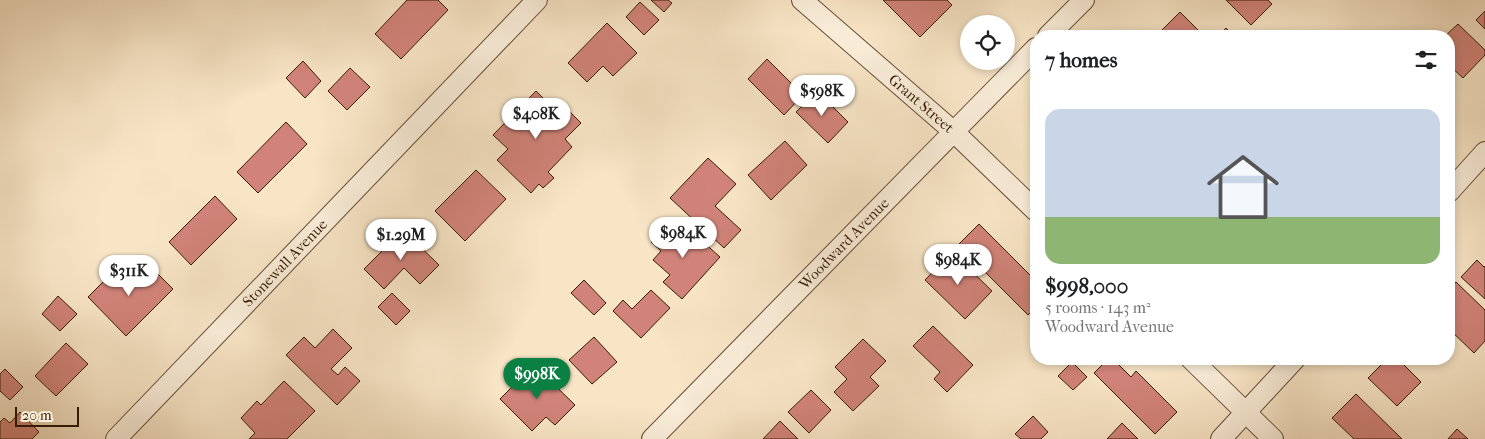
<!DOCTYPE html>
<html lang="en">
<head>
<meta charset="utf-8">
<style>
	:root { --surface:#fff; --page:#f6f6f6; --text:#202124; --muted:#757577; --accent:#0b8043 }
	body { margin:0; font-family:"IM FELL French Canon",serif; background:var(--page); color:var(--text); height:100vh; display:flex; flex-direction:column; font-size:19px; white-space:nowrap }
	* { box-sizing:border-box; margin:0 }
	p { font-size:16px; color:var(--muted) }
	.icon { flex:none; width:28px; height:28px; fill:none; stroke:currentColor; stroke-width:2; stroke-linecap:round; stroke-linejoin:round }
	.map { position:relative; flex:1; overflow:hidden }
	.panel { position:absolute; left:1030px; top:30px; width:425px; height:335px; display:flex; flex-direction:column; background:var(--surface); border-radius:20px; box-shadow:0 2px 8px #0003 }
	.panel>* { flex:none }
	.buttons { position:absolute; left:960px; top:15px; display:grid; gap:10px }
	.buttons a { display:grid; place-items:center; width:55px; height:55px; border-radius:50%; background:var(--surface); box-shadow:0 2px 8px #0003; font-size:25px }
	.scale { position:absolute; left:15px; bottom:12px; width:64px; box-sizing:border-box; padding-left:5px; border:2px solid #371d06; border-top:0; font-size:14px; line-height:18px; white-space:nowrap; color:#371d06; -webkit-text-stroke:4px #faeeda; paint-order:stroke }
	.price { position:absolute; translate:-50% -42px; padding:0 11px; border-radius:18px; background:#fff; color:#222; font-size:16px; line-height:32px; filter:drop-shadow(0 1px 2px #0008) }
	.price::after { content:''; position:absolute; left:50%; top:30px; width:15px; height:11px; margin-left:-8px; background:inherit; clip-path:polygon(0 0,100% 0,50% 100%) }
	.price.selected { background:var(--accent); color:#fff }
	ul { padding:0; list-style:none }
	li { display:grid; align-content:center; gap:10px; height:265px; padding:0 15px }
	li span { display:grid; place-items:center; height:155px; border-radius:15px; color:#555 }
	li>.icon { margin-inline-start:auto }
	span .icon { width:90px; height:90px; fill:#fffc; stroke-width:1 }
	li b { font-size:21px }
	h2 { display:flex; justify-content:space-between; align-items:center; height:60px; padding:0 15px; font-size:21px }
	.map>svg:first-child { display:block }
</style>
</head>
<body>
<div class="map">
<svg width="1485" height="439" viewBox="0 0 1485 439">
	<rect width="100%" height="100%" fill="#f8e5c6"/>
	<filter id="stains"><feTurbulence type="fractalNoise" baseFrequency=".004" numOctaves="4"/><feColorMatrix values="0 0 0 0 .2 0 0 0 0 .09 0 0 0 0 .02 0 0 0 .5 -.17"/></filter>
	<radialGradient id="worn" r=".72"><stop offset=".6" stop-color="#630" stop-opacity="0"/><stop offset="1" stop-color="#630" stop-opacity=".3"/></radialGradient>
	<!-- building -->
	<path fill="#d18379" stroke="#371d06" d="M407,0H438L448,10L401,59L375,34Z
		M651,0H668L672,3L664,12Z
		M883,0H947L952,5L920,37Z
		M1226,0H1268L1272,4L1251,25Z
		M640,2L659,20L644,35L626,17Z
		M1485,11V29L1476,20Z
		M1180,12L1200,32L1196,36H1159L1157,35Z
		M607,23L637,53L613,76L603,66L587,82L568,63Z
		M1458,24L1485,50V55L1463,78L1449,65V36H1445Z
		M1226,28L1234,36H1219Z
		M767,59L803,95L784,115L748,79Z
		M303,61L321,81L305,98L286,78Z
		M350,68L370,87L347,110L328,91Z
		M536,91L551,106L558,100L581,123L565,139L572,147L548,172L554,178L543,188L539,184L531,193L497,160L508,149L493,135Z
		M817,91L848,122L828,143L796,112Z
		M286,122L307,144L258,193L237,172Z
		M785,141L807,165L771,200L748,175Z
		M708,158L736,184L715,206L741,230L724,248L670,198Z
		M476,170L506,199L465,241L435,211Z
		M215,196L237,219L191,265L169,242Z
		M683,224L720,257L682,299L663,282L670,275L653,260L661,251L651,242L662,230L671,238Z
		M979,224L1036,281V307L1028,315L958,245Z
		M403,230L439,265L420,284L404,268L384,289L364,269Z
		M952,252L992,291L965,319L925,280Z
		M1477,260L1484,267L1485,266V299L1461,277Z
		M121,264L135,277L142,270L149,277L155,271L173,289L126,336L88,297Z
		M584,280L606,303L594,315L571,293Z
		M1456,282L1485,310V341L1474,353L1449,329V290Z
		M651,290L670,308L641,338L613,311L623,300L632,309Z
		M392,293L410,311L396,325L378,307Z
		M58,296L77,314L60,331L42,314Z
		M933,326L973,365L947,392L934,379L940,372L913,346Z
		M333,329L352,348L331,369L338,375L345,367L360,381L337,405L286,355L304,337L315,348Z
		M594,337L617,362L592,384L569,360Z
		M863,339L886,361L870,377L879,386L853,411L834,392L847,379L835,367Z
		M66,343L88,364L56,396L35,376Z
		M1108,359H1113L1131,377L1136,371L1177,412L1155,434L1094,373Z
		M1387,359H1398L1421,382L1397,406L1368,378Z
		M1072,362L1087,377L1073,390L1058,376Z
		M534,365L575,405L555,425L546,417L532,431L500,399Z
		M5,369L23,387L10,400L0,391V374Z
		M284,381L315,411L287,439H249L255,433L241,418L257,401L261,405Z
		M811,390L831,410L809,433L788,412Z
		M1356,394L1402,439H1354L1332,418Z
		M20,412L39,432L32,439H0V422L4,418L10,423Z
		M1033,416L1048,432L1041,439H1021L1015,434Z
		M780,421L798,439H763Z
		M1122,423L1138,439H1107Z
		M1457,429L1468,439H1448Z"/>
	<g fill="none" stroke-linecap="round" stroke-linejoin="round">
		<defs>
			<g id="street">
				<path id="s1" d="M802,0L954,132L1036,211"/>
				<path d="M1048,36L1084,0"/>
				<path d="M1449,192L1485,152"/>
				<path d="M1191,359L1273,439"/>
				<path id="s2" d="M116,439L537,0"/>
				<path id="s3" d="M652,439L1036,48"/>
				<path d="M1221,439L1295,359"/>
			</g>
		</defs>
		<!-- street casing -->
		<use href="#street" stroke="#674f36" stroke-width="22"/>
		<!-- street -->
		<use href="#street" stroke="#faeeda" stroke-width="20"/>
	</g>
	<g text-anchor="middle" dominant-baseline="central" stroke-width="4.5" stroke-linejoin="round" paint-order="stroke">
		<!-- street labels -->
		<g font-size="15" fill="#371d06" stroke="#faeeda">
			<text stroke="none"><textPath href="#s1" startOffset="158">Grant Street</textPath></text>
			<text stroke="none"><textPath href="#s3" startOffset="274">Woodward Avenue</textPath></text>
			<text stroke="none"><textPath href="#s2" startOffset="244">Stonewall Avenue</textPath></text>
		</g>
	</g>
	<rect width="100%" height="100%" filter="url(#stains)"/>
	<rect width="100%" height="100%" fill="url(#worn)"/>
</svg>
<div class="buttons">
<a><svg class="icon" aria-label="locate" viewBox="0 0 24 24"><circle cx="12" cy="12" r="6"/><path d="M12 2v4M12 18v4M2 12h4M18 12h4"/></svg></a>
</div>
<div class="scale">20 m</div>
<b class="price" style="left:822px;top:117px">$598K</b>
<b class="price" style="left:536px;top:140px">$408K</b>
<b class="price" style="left:683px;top:259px">$984K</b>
<b class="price" style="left:401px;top:261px">$1.29M</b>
<b class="price" style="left:958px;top:286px">$984K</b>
<b class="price" style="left:129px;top:297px">$311K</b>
<b class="price selected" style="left:537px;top:400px">$998K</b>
<section class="panel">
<h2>7 homes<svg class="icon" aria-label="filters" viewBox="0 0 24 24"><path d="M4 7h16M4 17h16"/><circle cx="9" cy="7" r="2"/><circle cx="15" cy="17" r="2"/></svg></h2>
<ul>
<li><span style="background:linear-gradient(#c9d6e8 70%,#8fb573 0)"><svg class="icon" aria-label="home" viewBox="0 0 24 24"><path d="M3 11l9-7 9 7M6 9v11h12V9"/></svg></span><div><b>$998,000</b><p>5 rooms · 143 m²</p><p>Woodward Avenue</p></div></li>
</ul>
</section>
</div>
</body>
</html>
